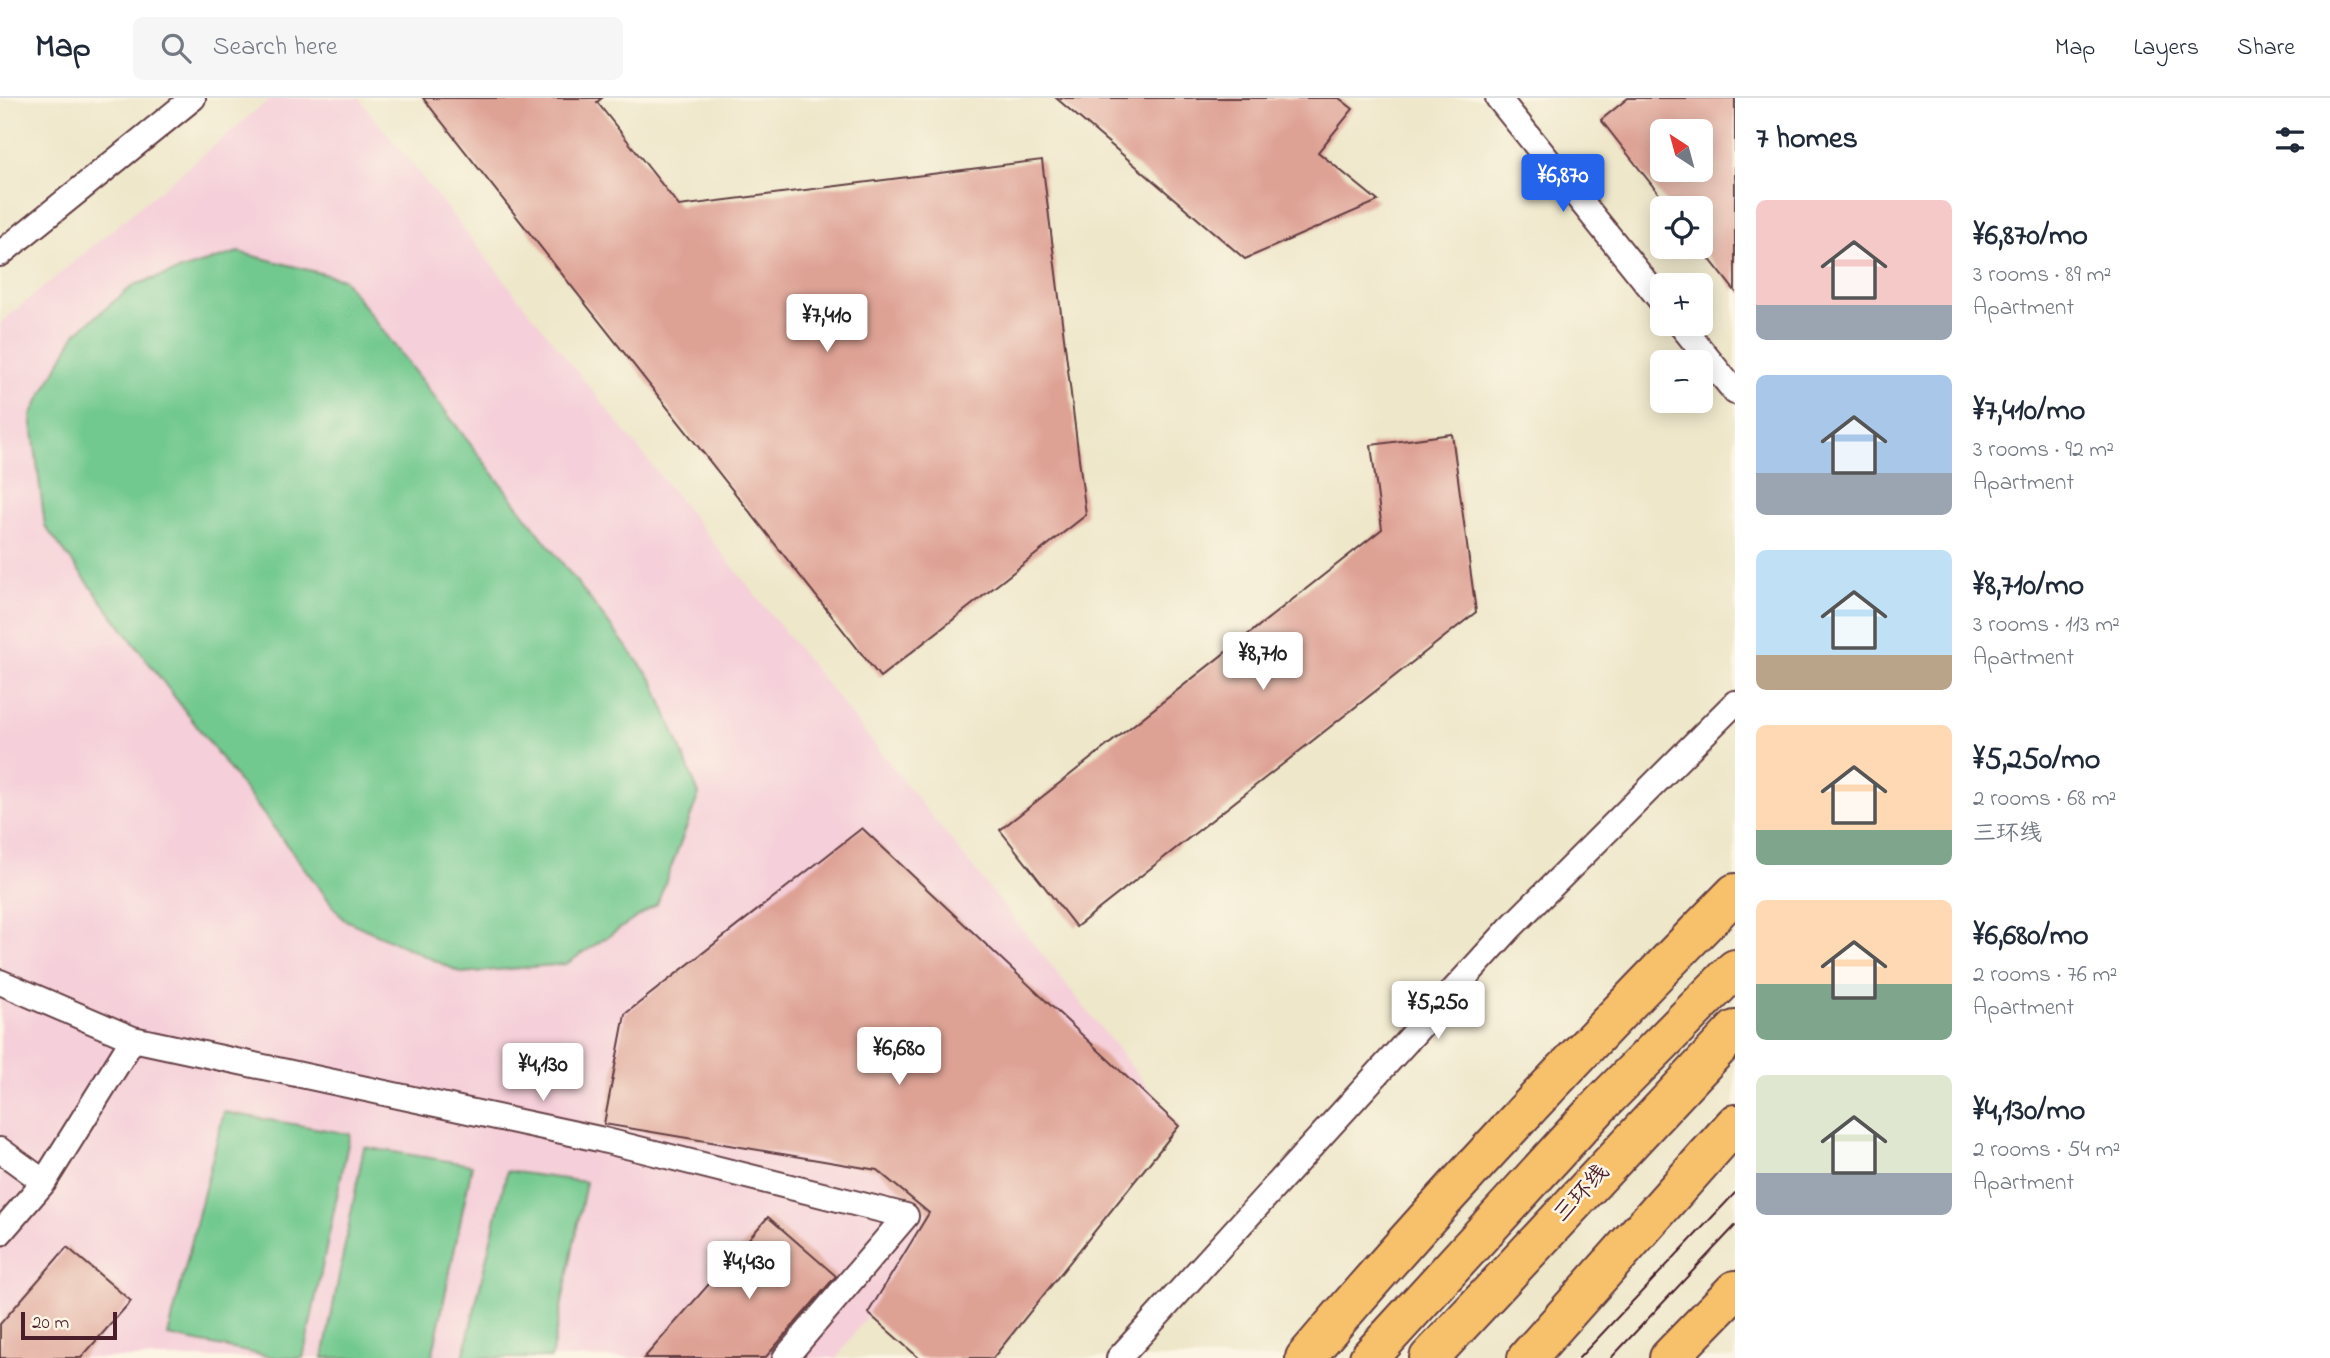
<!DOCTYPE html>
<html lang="en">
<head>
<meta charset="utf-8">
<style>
	:root { --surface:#fff; --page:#f6f6f7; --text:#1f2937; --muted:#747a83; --line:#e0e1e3; --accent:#2563eb }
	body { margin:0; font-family:"Indie Flower","LXGW WenKai TC",sans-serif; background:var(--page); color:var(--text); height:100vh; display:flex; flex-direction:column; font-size:26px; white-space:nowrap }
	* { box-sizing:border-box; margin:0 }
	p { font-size:23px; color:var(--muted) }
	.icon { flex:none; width:38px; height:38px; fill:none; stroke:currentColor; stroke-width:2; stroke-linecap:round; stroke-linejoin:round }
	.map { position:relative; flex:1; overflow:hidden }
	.sheet { display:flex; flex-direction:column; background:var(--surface); width:595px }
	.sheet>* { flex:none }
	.needle { width:46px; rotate:324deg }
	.tools { position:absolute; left:1650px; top:21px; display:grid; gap:14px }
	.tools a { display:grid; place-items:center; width:63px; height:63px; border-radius:10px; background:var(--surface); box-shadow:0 4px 18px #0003; font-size:35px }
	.scale { position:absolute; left:21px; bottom:18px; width:96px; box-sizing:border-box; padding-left:7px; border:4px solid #4a1f2b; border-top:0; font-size:19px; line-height:24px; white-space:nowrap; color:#4a1f2b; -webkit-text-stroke:5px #fcf5e5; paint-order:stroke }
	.price { position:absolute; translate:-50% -60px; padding:0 16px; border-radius:7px; background:#fff; color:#222; font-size:23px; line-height:46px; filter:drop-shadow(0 2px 4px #0008) }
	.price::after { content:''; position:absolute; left:50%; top:42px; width:21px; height:16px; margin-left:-10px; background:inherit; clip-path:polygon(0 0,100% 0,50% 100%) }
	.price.current { background:var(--accent); color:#fff }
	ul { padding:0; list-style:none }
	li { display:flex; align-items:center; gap:21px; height:175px; padding:0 21px }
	li span { display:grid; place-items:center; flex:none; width:196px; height:140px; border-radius:10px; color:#555 }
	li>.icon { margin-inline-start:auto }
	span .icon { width:84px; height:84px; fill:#fffc; stroke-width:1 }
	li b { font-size:30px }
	h2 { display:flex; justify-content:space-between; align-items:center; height:84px; padding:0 21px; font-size:30px }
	header { display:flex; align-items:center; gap:42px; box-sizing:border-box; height:98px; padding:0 35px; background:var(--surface); border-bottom:2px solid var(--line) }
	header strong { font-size:33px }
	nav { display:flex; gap:38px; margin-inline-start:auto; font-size:24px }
	.search { width:490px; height:63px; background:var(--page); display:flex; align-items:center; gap:18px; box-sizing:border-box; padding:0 24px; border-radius:10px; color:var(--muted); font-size:26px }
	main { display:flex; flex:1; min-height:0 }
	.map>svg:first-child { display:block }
</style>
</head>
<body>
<header>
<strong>Map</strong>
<div class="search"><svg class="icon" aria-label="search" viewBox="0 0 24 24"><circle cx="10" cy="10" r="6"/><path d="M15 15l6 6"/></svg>Search here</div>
<nav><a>Map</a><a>Layers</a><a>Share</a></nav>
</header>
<main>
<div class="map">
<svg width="1735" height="1260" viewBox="0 0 1735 1260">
	<rect width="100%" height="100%" fill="#fcf5e5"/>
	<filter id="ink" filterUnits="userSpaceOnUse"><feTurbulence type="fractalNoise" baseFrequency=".0143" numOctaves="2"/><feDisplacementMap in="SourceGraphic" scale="14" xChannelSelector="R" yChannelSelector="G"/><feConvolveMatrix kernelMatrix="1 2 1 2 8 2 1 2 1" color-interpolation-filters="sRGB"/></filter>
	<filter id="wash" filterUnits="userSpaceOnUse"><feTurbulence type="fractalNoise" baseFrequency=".00686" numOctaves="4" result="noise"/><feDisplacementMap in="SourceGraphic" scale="28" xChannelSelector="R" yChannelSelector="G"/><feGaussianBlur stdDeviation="1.57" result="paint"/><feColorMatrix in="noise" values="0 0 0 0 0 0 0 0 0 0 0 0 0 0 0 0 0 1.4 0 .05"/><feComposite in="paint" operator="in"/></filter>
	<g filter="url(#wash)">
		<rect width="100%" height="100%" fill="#eee7ca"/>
		<!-- built -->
		<path fill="#f5cfd9" d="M271,0H359L1179,1028L993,1260H919L868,1216L837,1260H0V225Z"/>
		<!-- green -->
		<path fill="#72c98f" stroke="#5e745d" stroke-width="2" d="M238,154L343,181L653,583L699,696L657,806L566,866L462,875L343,821L45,428L31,317L76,235L134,187Z
			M224,1014L350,1036L303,1260H277L168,1238Z
			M364,1049L472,1067L432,1260H323Z
			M507,1073L586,1084L551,1260H463Z"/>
		<g id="blocks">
			<!-- building -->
			<path fill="#dea295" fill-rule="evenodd" d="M423,0H602L597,4L679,108L1042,62L1086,417L880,579Z
				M1056,0H1339L1353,11L1318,54L1378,103L1245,161Z
				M1628,0H1735V193L1701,150V110H1670L1601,22ZM1662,33H1701V72H1662Z
				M1452,336L1476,514L1076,829L1000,732L1382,431L1371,347Z
				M862,730L1179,1028L993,1260H919L868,1215L929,1115L877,1072L604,1026L625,916Z
				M768,1119L836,1178L765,1260H644Z
				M67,1149L131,1203L81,1260H0V1226Z"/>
		</g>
	</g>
	<g filter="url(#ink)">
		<use href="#blocks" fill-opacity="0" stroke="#633d43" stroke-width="2"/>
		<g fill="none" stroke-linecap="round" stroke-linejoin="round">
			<defs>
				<path id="street" d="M1498,0L1662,204
					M0,156L193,0
					M1680,226L1735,294
					M0,884L133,941
					M0,1052L44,1084
					M0,1135L44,1084L133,941L599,1041L906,1118L785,1260
					M1119,1260L1510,830L1735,605"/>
				<path id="highway" d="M1305,1260C1442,1098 1587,946 1735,795
					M1369,1260L1600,1007L1735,871
					M1429,1260L1735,932
					M1527,1260L1735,1026
					M1669,1260L1735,1192"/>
			</defs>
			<!-- street casing -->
			<use href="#street" stroke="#633d43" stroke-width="28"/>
			<!-- highway casing -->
			<use href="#highway" stroke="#633d43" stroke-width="42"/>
			<!-- street -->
			<use href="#street" stroke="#fff" stroke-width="24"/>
			<!-- highway -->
			<use href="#highway" stroke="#f7c06b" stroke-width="38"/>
			<!-- tram -->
			<path stroke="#4a1f2b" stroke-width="2" d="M1579,1260L1735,1095
				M1611,1260L1735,1128"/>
		</g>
	</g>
	<g text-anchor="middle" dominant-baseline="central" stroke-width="5" stroke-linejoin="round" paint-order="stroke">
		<!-- street labels -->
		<g font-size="23" fill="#4a1f2b" stroke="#fcf5e5">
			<text transform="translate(1582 1096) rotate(-47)">三环线</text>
		</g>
	</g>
</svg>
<div class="tools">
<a><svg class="needle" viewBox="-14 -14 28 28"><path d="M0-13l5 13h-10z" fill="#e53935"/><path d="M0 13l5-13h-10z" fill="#747a83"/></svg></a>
<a><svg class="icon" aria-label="locate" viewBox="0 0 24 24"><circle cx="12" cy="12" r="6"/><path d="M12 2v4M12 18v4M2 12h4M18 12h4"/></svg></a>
<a>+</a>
<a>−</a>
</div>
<div class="scale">20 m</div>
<b class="price current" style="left:1563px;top:116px">¥6,870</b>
<b class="price" style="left:827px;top:256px">¥7,410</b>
<b class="price" style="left:1263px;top:594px">¥8,710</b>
<b class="price" style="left:1438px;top:943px">¥5,250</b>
<b class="price" style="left:899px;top:989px">¥6,680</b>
<b class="price" style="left:543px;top:1005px">¥4,130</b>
<b class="price" style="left:749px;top:1203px">¥4,430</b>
</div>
<section class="sheet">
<h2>7 homes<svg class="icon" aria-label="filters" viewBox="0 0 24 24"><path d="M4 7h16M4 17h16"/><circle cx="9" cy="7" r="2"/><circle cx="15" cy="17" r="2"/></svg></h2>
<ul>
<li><span style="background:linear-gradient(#f6c9c9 75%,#9aa5b1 0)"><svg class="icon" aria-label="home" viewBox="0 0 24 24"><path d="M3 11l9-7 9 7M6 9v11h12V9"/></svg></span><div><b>¥6,870/mo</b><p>3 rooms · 89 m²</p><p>Apartment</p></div></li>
<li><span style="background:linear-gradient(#a9c7e8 70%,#9aa5b1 0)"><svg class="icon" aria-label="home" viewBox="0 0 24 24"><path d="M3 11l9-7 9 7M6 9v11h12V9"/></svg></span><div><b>¥7,410/mo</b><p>3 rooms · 92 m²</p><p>Apartment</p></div></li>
<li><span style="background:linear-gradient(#bfe0f5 75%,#b9a48a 0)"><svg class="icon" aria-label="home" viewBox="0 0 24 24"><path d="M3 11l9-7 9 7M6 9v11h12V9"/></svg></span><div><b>¥8,710/mo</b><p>3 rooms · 113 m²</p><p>Apartment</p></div></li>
<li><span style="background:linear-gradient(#ffd9b3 75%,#7fa58c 0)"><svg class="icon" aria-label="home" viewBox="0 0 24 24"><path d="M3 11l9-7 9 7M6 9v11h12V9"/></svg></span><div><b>¥5,250/mo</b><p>2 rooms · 68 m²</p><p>三环线</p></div></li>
<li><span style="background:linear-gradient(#ffd9b3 60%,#7fa58c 0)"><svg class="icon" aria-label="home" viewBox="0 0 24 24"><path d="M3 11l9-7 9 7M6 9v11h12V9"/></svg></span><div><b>¥6,680/mo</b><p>2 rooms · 76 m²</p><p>Apartment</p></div></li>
<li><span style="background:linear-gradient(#dfe7d0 70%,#9aa5b1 0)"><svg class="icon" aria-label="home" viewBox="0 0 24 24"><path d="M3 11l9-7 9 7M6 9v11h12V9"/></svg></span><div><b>¥4,130/mo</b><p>2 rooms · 54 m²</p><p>Apartment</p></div></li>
</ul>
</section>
</main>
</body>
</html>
